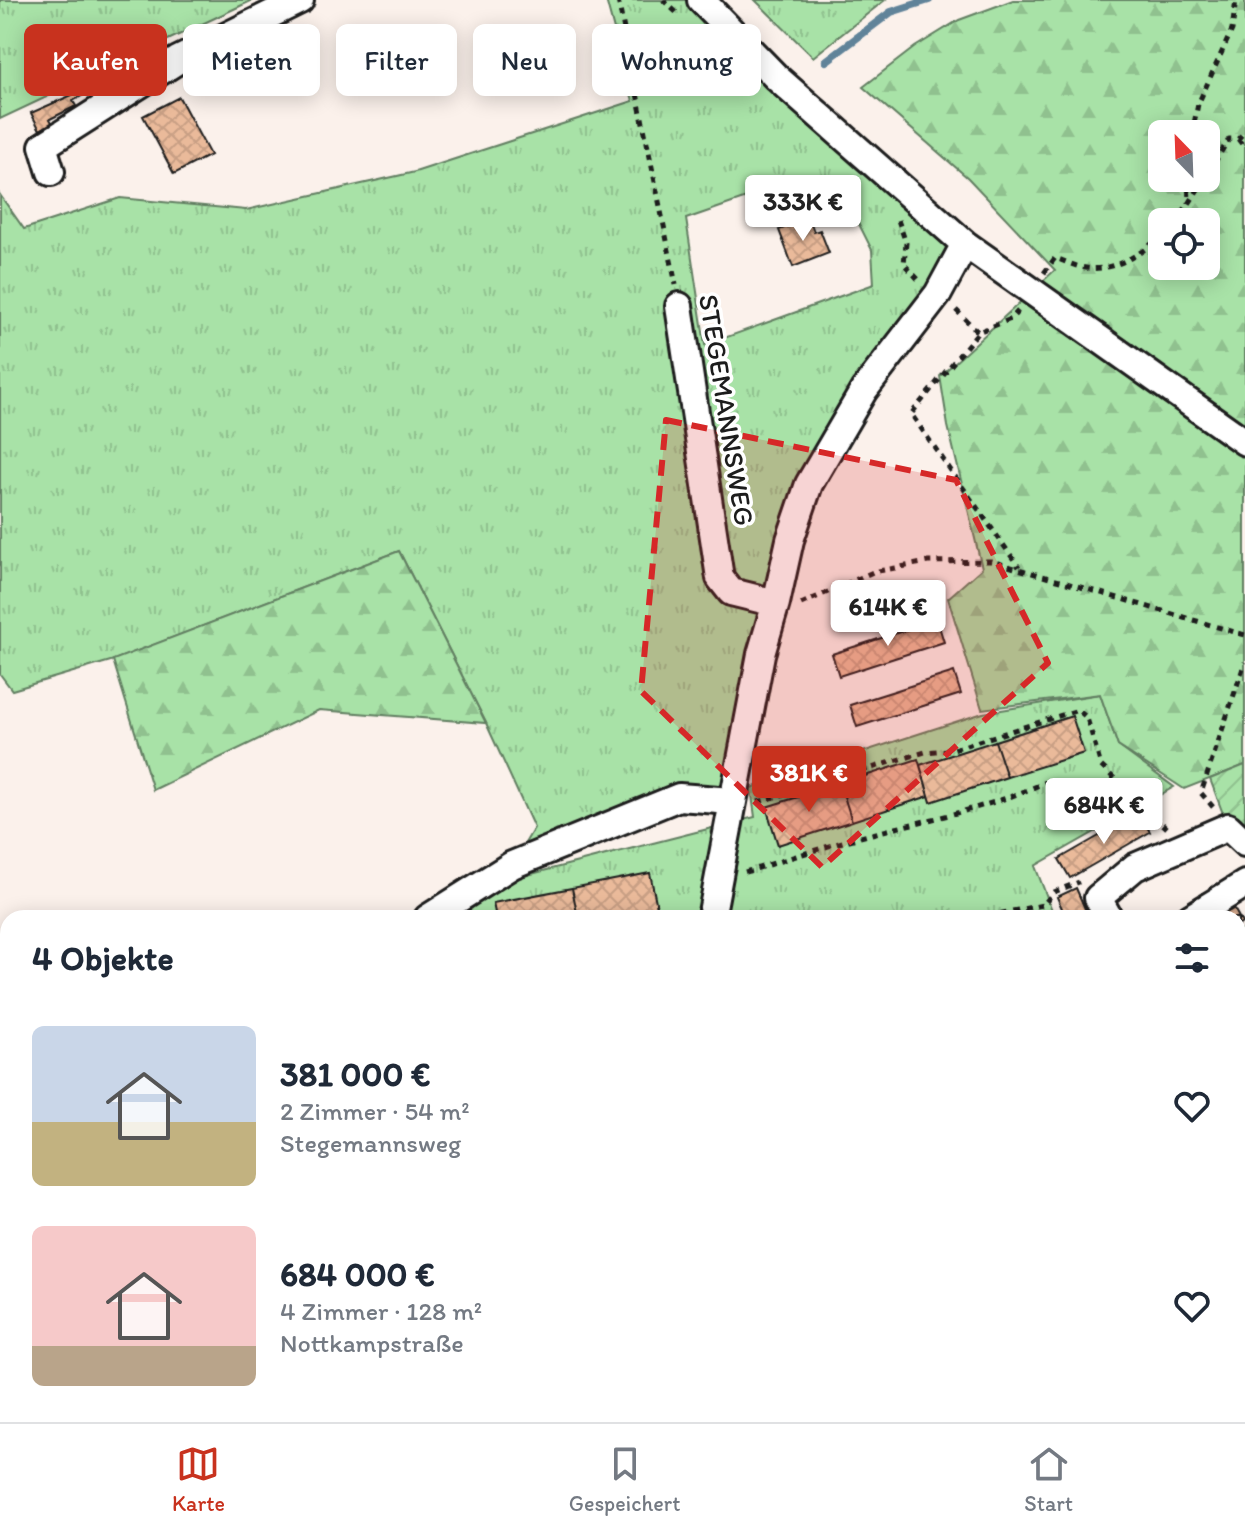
<!DOCTYPE html>
<html lang="de">
<head>
<meta charset="utf-8">
<style>
	:root { --surface:#fff; --page:#f6f6f7; --text:#1f2937; --muted:#747a83; --line:#e0e1e3; --accent:#c8321e }
	body { margin:0; font-family:Itim,sans-serif; background:var(--page); color:var(--text); height:100vh; display:flex; flex-direction:column; font-size:30px; white-space:nowrap }
	* { box-sizing:border-box; margin:0 }
	p { font-size:26px; color:var(--muted) }
	.icon { flex:none; width:44px; height:44px; fill:none; stroke:currentColor; stroke-width:2; stroke-linecap:round; stroke-linejoin:round }
	.map { position:relative; flex:1; overflow:hidden }
	.drawer { position:absolute; left:0px; top:910px; width:1246px; height:512px; display:flex; flex-direction:column; background:var(--surface); border-radius:24px 24px 0 0; box-shadow:0 4px 20px #0003 }
	.drawer>* { flex:none }
	.banner { position:absolute; left:24px; top:24px; width:800px; height:72px; display:flex; gap:16px }
	.needle { width:52px; rotate:337deg }
	.controls { position:absolute; left:1148px; top:120px; display:grid; gap:16px }
	.controls a { display:grid; place-items:center; width:72px; height:72px; border-radius:12px; background:var(--surface); box-shadow:0 4px 20px #0003; font-size:40px }
	.price { position:absolute; translate:-50% -68px; padding:0 18px; border-radius:8px; background:#fff; color:#222; font-size:26px; line-height:52px; filter:drop-shadow(0 2px 4px #0008) }
	.price::after { content:''; position:absolute; left:50%; top:48px; width:24px; height:18px; margin-left:-12px; background:inherit; clip-path:polygon(0 0,100% 0,50% 100%) }
	.price.active { background:var(--accent); color:#fff }
	ul { padding:0; list-style:none }
	li { display:flex; align-items:center; gap:24px; height:200px; padding:0 32px }
	li span { display:grid; place-items:center; flex:none; width:224px; height:160px; border-radius:12px; color:#555 }
	li>.icon { margin-inline-start:auto }
	span .icon { width:96px; height:96px; fill:#fffc; stroke-width:1 }
	li b { font-size:34px }
	h2 { display:flex; justify-content:space-between; align-items:center; height:96px; padding:0 32px; font-size:34px }
	.pill { padding:0 28px; border-radius:12px; background:var(--surface); box-shadow:0 4px 20px #0003; font-size:28px; line-height:72px }
	.pill.active { background:var(--accent); color:#fff }
	.tabs { display:flex; justify-content:space-around; align-items:center; height:112px; border-top:2px solid var(--line); background:var(--surface); font-size:22px; color:var(--muted) }
	.tabs a { display:grid; justify-items:center; gap:4px }
	.tabs .active { color:var(--accent) }
	.map>svg:first-child { display:block }
</style>
</head>
<body>
<div class="map">
<svg width="1245" height="1422" viewBox="0 0 1245 1422">
	<defs>
		<pattern id="grass-tufts" width="24" height="20" patternUnits="userSpaceOnUse" patternTransform="scale(2)"><rect width="24" height="20" fill="#a8e2a7"/><path d="M3 7l-1-3M5 7V3M7 7l1-3M15 17l-1-3M17 17v-4M19 17l1-3" fill="none" stroke="#90c18f"/></pattern>
		<pattern id="forest-firs" width="22" height="20" patternUnits="userSpaceOnUse" patternTransform="scale(2)"><rect width="22" height="20" fill="#a8e2a7"/><path d="M5 1l3.5 6h-7zM16 11l3.5 6h-7z" fill="#90c18f"/></pattern>
		<pattern id="garden-furrows" width="10" height="10" patternUnits="userSpaceOnUse" patternTransform="scale(2)"><rect width="10" height="10" fill="#a8e2a7"/><path d="M-1 1l2-2M0 10L10 0M9 11l2-2" fill="none" stroke="#90c18f"/></pattern>
		<pattern id="building-cross-hatch" width="8" height="8" patternUnits="userSpaceOnUse" patternTransform="scale(2)"><rect width="8" height="8" fill="#eaba9a"/><path d="M0 0l8 8M0 8l8-8" fill="none" stroke="#c89f84"/></pattern>
	</defs>
	<rect width="100%" height="100%" fill="#fbf1eb"/>
	<filter id="ink" filterUnits="userSpaceOnUse"><feTurbulence type="fractalNoise" baseFrequency=".0125" numOctaves="2"/><feDisplacementMap in="SourceGraphic" scale="16" xChannelSelector="R" yChannelSelector="G"/><feConvolveMatrix kernelMatrix="1 2 1 2 8 2 1 2 1" color-interpolation-filters="sRGB"/></filter>
	<g filter="url(#ink)">
		<!-- grass -->
		<path fill="url(#grass-tufts)" stroke="#627f62" stroke-width="2" fill-rule="evenodd" d="M0,0H253L0,119Z
			M606,0H701L965,244L809,484L732,801L679,797L512,865L534,828L486,723L399,551L114,660L12,690L0,674V195L24,229L120,198L246,210L415,172L633,101ZM810,176L858,222L872,250L874,284L705,345L686,219Z
			M755,0H885L813,57Z
			M1100,694L1118,746L1174,787L1035,866L1055,918H452L504,881L755,817L751,788L983,713Z
			M1245,929V1393L1238,1399V932Z
			M85,1414H1213L1194,1422H80Z"/>
		<!-- forest -->
		<path fill="url(#forest-firs)" stroke="#627f62" stroke-width="2" fill-rule="evenodd" d="M1013,0H1245V765L1184,789L1118,746L1100,694L982,709L948,598L982,568L948,426L940,376L1055,270L968,178L863,87L915,47L959,20ZM1162,134H1206V178H1162ZM1162,222H1206V266H1162Z
			M399,551L486,723L319,710L153,790L113,660Z"/>
		<!-- garden -->
		<path fill="url(#garden-furrows)" stroke="#627f62" stroke-width="2" d="M1245,765V843L1228,827L1210,779Z"/>
		<g fill="none" stroke-linecap="round" stroke-linejoin="round">
			<!-- stream -->
			<path stroke="#608399" stroke-width="8" d="M826,61L891,12L929,0"/>
		</g>
		<!-- building -->
		<path fill="url(#building-cross-hatch)" stroke="#1c1c1c" stroke-width="2" d="M82,85L87,93L73,101L76,106L50,119L53,124L40,130L31,113L72,95L70,92Z
			M179,97L210,155L174,174L143,116Z
			M809,218L814,232L820,230L829,253L793,267L779,230Z
			M937,620L944,642L839,676L832,654Z
			M954,672L961,694L857,727L850,705Z
			M1072,716L1084,753L1007,777L995,741Z
			M995,741L1007,777L931,802L920,765Z
			M918,759L929,796L852,821L840,784Z
			M840,784L852,821L778,845L766,807Z
			M1139,813L1150,832L1070,878L1059,859Z
			M650,873L658,912L624,918H578L572,888Z
			M572,888L578,918H496L493,903Z
			M1076,888L1089,918H1066L1057,897Z
			M1232,905L1242,923L1238,926V918H1209Z
			M1245,968V1013L1238,1017V972Z
			M1245,1120V1168L1238,1173V1125Z
			M8,1200V1225L0,1211V1205Z
			M1245,1289V1333L1238,1323V1294Z
			M24,1414H48L43,1422Z
			M165,1414H182L189,1422H156Z
			M182,1414H228L215,1422H189Z
			M448,1414H493L499,1422H452Z
			M631,1414H674L679,1422H634Z
			M989,1414H994L997,1422H970Z
			M998,1414H1063L1067,1422H997L994,1416Z
			M1063,1414H1105L1086,1422H1067Z"/>
		<g fill="none" stroke-linecap="round" stroke-linejoin="round">
			<defs>
				<path id="minor" d="M701,0L777,78L965,244L1245,442
					M51,172L43,146L178,60L300,0
					M679,306L720,578L731,592L776,603
					M428,918L512,865L679,797L732,801
					M711,918L761,654L776,603L790,540L809,484L864,390L938,294L965,244
					M1109,918L1098,898L1135,867L1228,827L1245,843
					M1190,918L1245,884
					M0,1174L8,1169
					M0,1377L8,1362
					M747,1414L750,1422
					M290,1422L302,1414"/>
			</defs>
			<!-- minor casing -->
			<use href="#minor" stroke="#1c1c1c" stroke-width="32"/>
			<!-- path -->
			<path stroke="#1c1c1c" stroke-width="5" stroke-dasharray="6 6" stroke-linecap="butt" d="M618,0L676,285
				M663,0L678,14
				M1192,134L1198,104L1232,30L1236,0
				M1238,139L1245,148
				M1188,178L1189,203
				M898,220L906,243L904,264L918,279
				M1174,222L1189,204L1229,139H1238L1245,131
				M1044,273L1055,258C1065,261 1076,267 1086,268C1114,272 1143,253 1162,235
				M956,310L978,332
				M1018,311L1011,319L978,332L911,414L1019,567
				M801,604L873,572L928,562L991,561L1245,635
				M758,802L925,752L950,750L1078,710L1087,718L1101,766L1167,828
				M1213,807L1201,793L1245,662
				M745,872C782,861 819,848 857,838C922,820 983,811 1046,782
				M977,918L1043,905L1054,892L1079,882
				M1238,965L1245,962
				M1238,1042L1245,1037
				M1238,1122L1245,1116
				M1238,1287L1245,1282
				M1238,1397L1245,1421
				M952,1422L970,1414
				M1118,1422L1119,1421"/>
			<!-- minor -->
			<use href="#minor" stroke="#fff" stroke-width="26"/>
		</g>
	</g>
	<!-- marked area -->
	<path fill="#d62828" fill-opacity="0.2" stroke="#d62828" stroke-width="6" stroke-dasharray="16 10" stroke-linejoin="round" d="M666,420L956,480L1048,663L822,867L641,691Z"/>
	<g text-anchor="middle" dominant-baseline="central" stroke-width="7" stroke-linejoin="round" paint-order="stroke">
		<!-- street labels -->
		<g font-size="28" fill="#1c1c1c" stroke="#fff">
			<text transform="translate(727 410) rotate(81)">STEGEMANNSWEG</text>
		</g>
	</g>
</svg>
<div class="controls">
<a><svg class="needle" viewBox="-14 -14 28 28"><path d="M0-13l5 13h-10z" fill="#e53935"/><path d="M0 13l5-13h-10z" fill="#747a83"/></svg></a>
<a><svg class="icon" aria-label="locate" viewBox="0 0 24 24"><circle cx="12" cy="12" r="6"/><path d="M12 2v4M12 18v4M2 12h4M18 12h4"/></svg></a>
</div>
<b class="price" style="left:803px;top:243px">333K €</b>
<b class="price" style="left:888px;top:648px">614K €</b>
<b class="price active" style="left:809px;top:814px">381K €</b>
<b class="price" style="left:1104px;top:846px">684K €</b>
<div class="banner">
<a class="pill active">Kaufen</a>
<a class="pill">Mieten</a>
<a class="pill">Filter</a>
<a class="pill">Neu</a>
<a class="pill">Wohnung</a>
</div>
<section class="drawer">
<h2>4 Objekte<svg class="icon" aria-label="filters" viewBox="0 0 24 24"><path d="M4 7h16M4 17h16"/><circle cx="9" cy="7" r="2"/><circle cx="15" cy="17" r="2"/></svg></h2>
<ul>
<li><span style="background:linear-gradient(#c9d6e8 60%,#c2b280 0)"><svg class="icon" aria-label="home" viewBox="0 0 24 24"><path d="M3 11l9-7 9 7M6 9v11h12V9"/></svg></span><div><b>381 000 €</b><p>2 Zimmer · 54 m²</p><p>Stegemannsweg</p></div><svg class="icon" aria-label="heart" viewBox="0 0 24 24"><path d="M12 20l-8-8c-3-5 5-10 8-4 3-6 11-1 8 4z"/></svg></li>
<li><span style="background:linear-gradient(#f6c9c9 75%,#b9a48a 0)"><svg class="icon" aria-label="home" viewBox="0 0 24 24"><path d="M3 11l9-7 9 7M6 9v11h12V9"/></svg></span><div><b>684 000 €</b><p>4 Zimmer · 128 m²</p><p>Nottkampstraße</p></div><svg class="icon" aria-label="heart" viewBox="0 0 24 24"><path d="M12 20l-8-8c-3-5 5-10 8-4 3-6 11-1 8 4z"/></svg></li>
</ul>
</section>
</div>
<nav class="tabs">
<a class="active"><svg class="icon" aria-label="map" viewBox="0 0 24 24"><path d="M3 6l6-2 6 2 6-2v14l-6 2-6-2-6 2zM9 4v14M15 6v14"/></svg>Karte</a>
<a><svg class="icon" aria-label="saved" viewBox="0 0 24 24"><path d="M7 4h10v16l-5-4-5 4z"/></svg>Gespeichert</a>
<a><svg class="icon" aria-label="home" viewBox="0 0 24 24"><path d="M3 11l9-7 9 7M6 9v11h12V9"/></svg>Start</a>
</nav>
</body>
</html>
